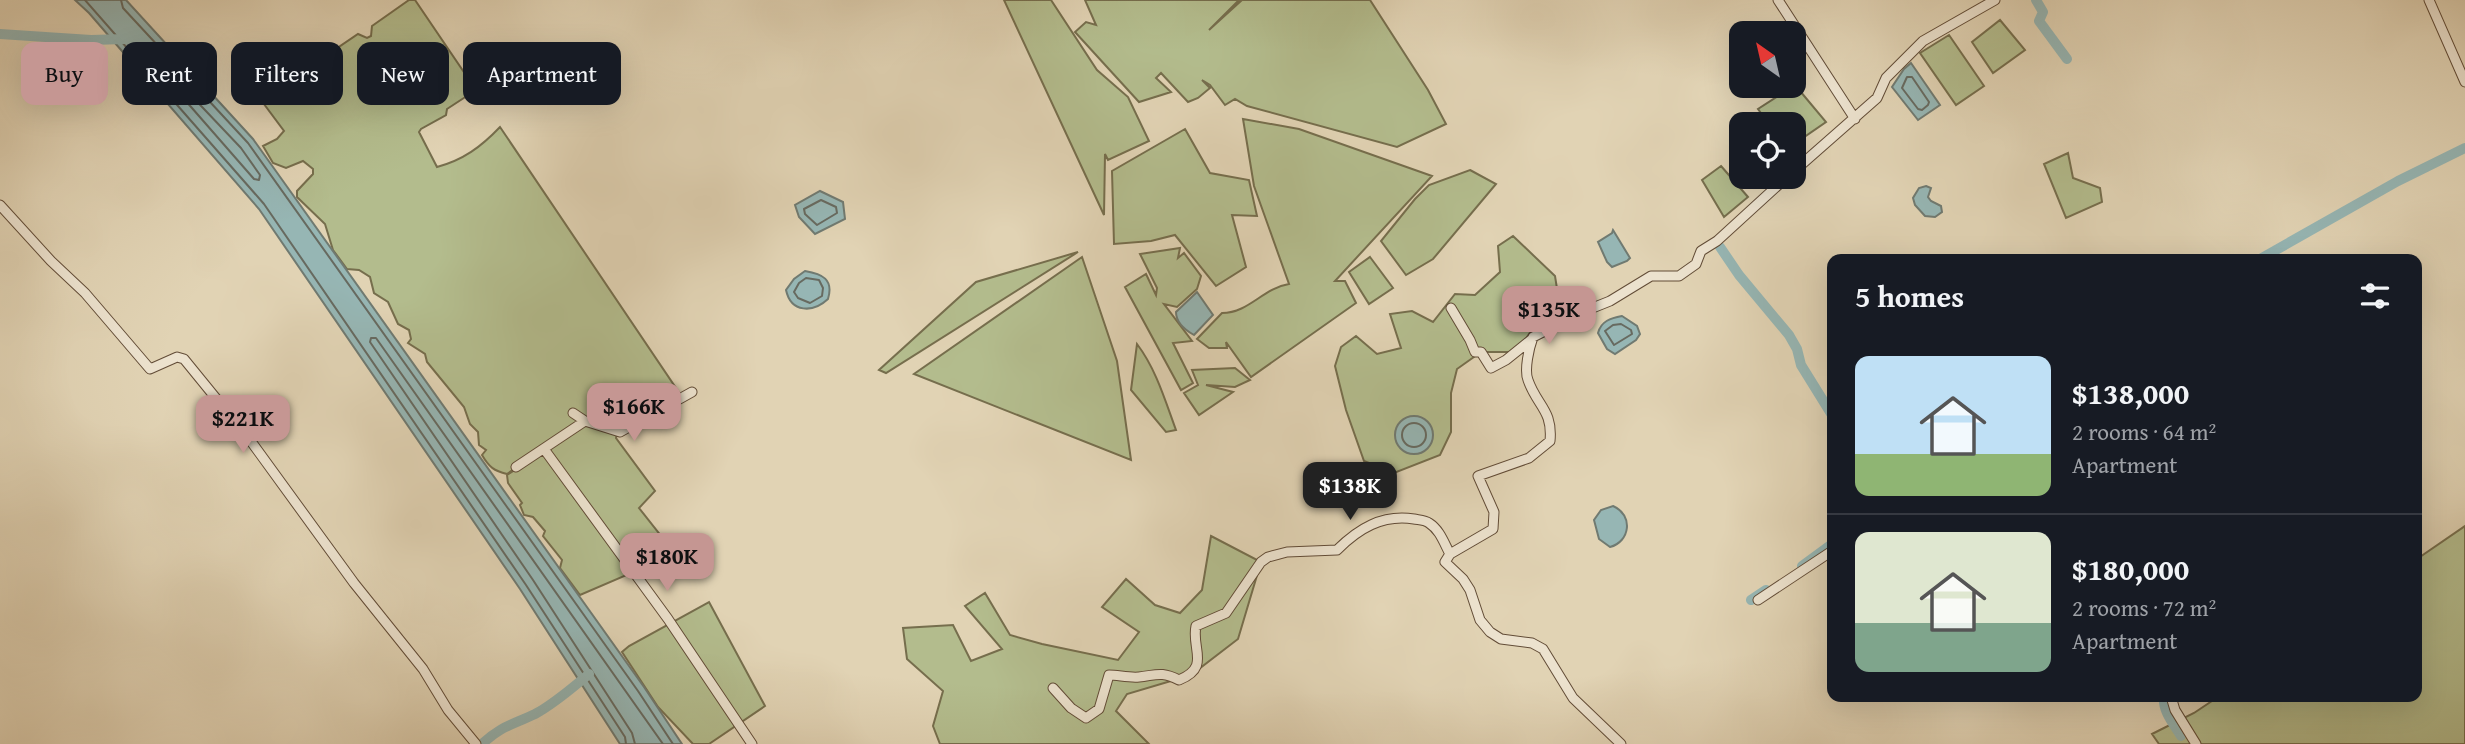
<!DOCTYPE html>
<html lang="en">
<head>
<meta charset="utf-8">
<style>
	:root { --surface:#171b24; --page:#20242c; --text:#f1f3f6; --muted:#9ea1a6; --line:#363941; --accent:#c59692 }
	body { margin:0; font-family:"Gentium Book Plus",serif; background:var(--page); color:var(--text); height:100vh; display:flex; flex-direction:column; font-size:26px; white-space:nowrap }
	* { box-sizing:border-box; margin:0 }
	p { font-size:23px; color:var(--muted) }
	.icon { flex:none; width:38px; height:38px; fill:none; stroke:currentColor; stroke-width:2; stroke-linecap:round; stroke-linejoin:round }
	.map { position:relative; flex:1; overflow:hidden }
	.drawer { position:absolute; left:1827px; top:254px; width:595px; height:448px; display:flex; flex-direction:column; background:var(--surface); border-radius:14px; box-shadow:0 7px 28px #0002 }
	.drawer>* { flex:none }
	.top-card { position:absolute; left:21px; top:42px; width:665px; height:63px; display:flex; gap:14px }
	.needle { width:46px; rotate:326deg }
	.buttons { position:absolute; left:1729px; top:21px; display:grid; gap:14px }
	.buttons a { display:grid; place-items:center; width:77px; height:77px; border-radius:14px; background:var(--surface); box-shadow:0 7px 28px #0002; font-size:35px }
	.price { position:absolute; translate:-50% -60px; padding:0 16px; border-radius:14px; background:var(--accent); color:#111; font-size:23px; line-height:46px; filter:drop-shadow(0 2px 4px #0008) }
	.price::after { content:''; position:absolute; left:50%; top:42px; width:21px; height:16px; margin-left:-10px; background:inherit; clip-path:polygon(0 0,100% 0,50% 100%) }
	.price.selected { background:#222; color:#fff }
	ul { padding:0; list-style:none }
	li { display:flex; align-items:center; gap:21px; height:175px; padding:0 28px }
	li+li { border-top:2px solid var(--line) }
	li span { display:grid; place-items:center; flex:none; width:196px; height:140px; border-radius:14px; color:#555 }
	li>.icon { margin-inline-start:auto }
	span .icon { width:84px; height:84px; fill:#fffc; stroke-width:1 }
	li b { font-size:30px }
	h2 { display:flex; justify-content:space-between; align-items:center; height:84px; padding:0 28px; font-size:30px }
	.chip { padding:0 24px; border-radius:14px; background:var(--surface); box-shadow:0 7px 28px #0002; font-size:24px; line-height:63px }
	.chip.selected { background:var(--accent); color:#111 }
	.map>svg:first-child { display:block }
</style>
</head>
<body>
<div class="map">
<svg width="2465" height="744" viewBox="0 0 2465 744">
	<rect width="100%" height="100%" fill="#e1d3b4"/>
	<filter id="stains"><feTurbulence type="fractalNoise" baseFrequency=".00286" numOctaves="4"/><feColorMatrix values="0 0 0 0 .2 0 0 0 0 .09 0 0 0 0 .02 0 0 0 .5 -.17"/></filter>
	<radialGradient id="worn" r=".72"><stop offset=".6" stop-color="#630" stop-opacity="0"/><stop offset="1" stop-color="#630" stop-opacity=".3"/></radialGradient>
	<!-- green -->
	<path fill="#b3bc8d" stroke="#766e4d" stroke-width="2" d="M409,0H415L476,90L447,109L446,115L421,129L419,132L437,167C463,160 481,147 500,127L682,397L620,431L582,421L507,474C494,471 489,467 482,455L486,450L479,445L478,432L470,424L464,407L427,362L425,354L408,343L411,339L409,330L398,324L388,302L374,293L370,277L359,270L347,269L333,250L325,224L297,197V191L313,174V169L303,161L286,168L273,163L263,146L277,139L284,131L261,100L358,34L367,38L371,36L372,26Z
		M1004,0H1051L1097,70L1128,97L1149,141L1108,160L1105,154L1104,215Z
		M1085,0H1239L1209,30L1242,0H1370L1428,90L1446,124L1397,147L1247,106L1235,99L1225,105L1210,85L1202,80L1210,88L1198,98L1188,102L1161,73L1156,78L1171,92L1139,102L1075,32L1086,22L1096,25Z
		M2000,20L2025,50L1993,73L1972,42Z
		M1949,35L1984,86L1956,105L1920,53Z
		M1795,85L1826,122L1794,144V124H1769L1758,109Z
		M1243,119L1299,129L1432,176L1335,281H1345L1356,303L1251,377L1226,342L1227,348H1209L1197,339L1222,313C1249,313 1263,288 1289,284L1254,186Z
		M1185,129L1210,173L1249,180L1257,216L1232,215L1246,267L1216,286L1175,235L1151,241L1114,244L1112,171Z
		M2068,153L2073,178L2100,188L2102,202L2066,218L2044,164Z
		M1721,166L1748,197L1724,217L1702,180Z
		M1470,170L1496,184L1433,259L1406,275L1381,241L1415,199L1429,185Z
		M1513,236L1555,276L1562,320L1541,316L1517,352H1481L1457,369L1451,393V432L1440,455L1394,473L1364,461L1346,410L1335,366L1341,347L1356,336L1377,354L1401,348L1390,314L1412,311L1433,322L1455,294L1475,295L1500,272L1498,246Z
		M1180,248L1178,258L1184,253L1201,276L1197,289L1177,307L1164,304L1192,341L1173,343L1193,383L1181,390L1125,287L1146,274L1156,295L1157,288L1140,254Z
		M1078,252L886,373L879,370L976,282Z
		M1082,257L1117,361L1131,460L914,374Z
		M1370,257L1393,288L1369,304L1349,272Z
		M1137,344C1156,369 1165,400 1176,430L1166,432L1131,390Z
		M1235,368L1250,380L1235,387L1206,385L1233,392L1199,415L1184,393L1198,385L1192,370Z
		M585,423L617,434L616,438L655,491L639,508L665,541L634,570L546,449Z
		M543,452L632,571L629,574L580,595L560,568L562,560L543,536L545,531L533,517L524,515L520,505L522,503L508,483L507,475Z
		M2465,526V744H2159L2152,734L2194,713L2218,697L2417,696V559Z
		M1211,536L1261,562L1238,639L1191,675L1127,694L1116,711L1149,744H940L933,726L943,691L907,659L903,628L953,625L971,661L1002,649L965,606L985,593L1010,635L1042,644L1118,660L1139,632L1102,607L1126,579L1155,605L1180,613L1202,590Z
		M709,602L765,706L709,744H693L658,707L622,652L629,646Z"/>
	<!-- water -->
	<path fill="#96b6b4" stroke="#707a71" stroke-width="2" d="M75,0H126L253,139L644,687L682,744H620L520,589L259,209L89,13Z
		M1911,63L1940,105L1918,120L1892,87L1904,69Z
		M1926,186L1931,188L1928,197L1931,201L1941,206L1942,212L1935,217L1925,216L1915,205L1913,198L1919,188Z
		M820,191L843,202L845,219L815,234L799,217L795,205Z
		M1613,230L1630,258L1627,261L1612,267L1607,262L1598,242L1612,233Z
		M805,271C822,274 834,279 828,299C813,313 791,313 786,290L794,279Z
		M1197,292L1213,315L1194,335C1185,330 1176,323 1176,312Z
		M1622,316L1637,326L1640,334L1636,340L1615,354L1607,349L1598,333C1601,321 1611,318 1622,316Z
		M1395 435a19 19 0 1 1 38 0a19 19 0 1 1-38 0Z
		M1613,506C1634,515 1630,542 1610,547L1599,539L1594,520L1601,510Z"/>
	<g fill="none" stroke-linecap="round" stroke-linejoin="round">
		<!-- shore -->
		<path stroke="#676a60" stroke-width="2" d="M85,0L264,204L526,585L625,737L626,744
			M121,0L123,8L248,143L638,691L673,744
			M167,70L241,148L260,175L259,180L254,179L164,76V72Z
			M1907,77H1912L1929,102L1928,105L1922,110L1918,109L1902,88Z
			M821,200L836,207L837,213L817,225L805,214L804,209Z
			M806,278L819,280L823,288L822,296L810,303L798,298L794,292L799,283Z
			M1621,324L1631,330L1632,334L1614,345L1605,331L1613,325Z
			M1402 435a12 12 0 1 1 24 0a12 12 0 1 1-24 0Z
			M635,744L632,733L533,580L370,342L371,338H376L663,744"/>
		<!-- canal -->
		<path stroke="#96b6b4" stroke-width="10" d="M2036,0L2043,12L2039,21L2067,59
			M0,34L91,40L125,39
			M1720,247L1739,275L1789,335L1797,349L1801,365L1832,415
			M2260,259L2398,181L2465,148
			M1802,566L1832,544
			M1751,600L1766,590
			M2164,696C2162,711 2174,724 2181,736
			M482,744C501,726 512,725 535,714C554,704 572,688 589,674"/>
		<defs>
			<path id="street" d="M1778,0L1855,119
				M2429,0L2465,82
				M1794,171L1877,98L1886,78L1923,41L1995,0
				M0,205L51,261L85,293L150,369L177,357L184,359L250,440L354,583L423,669L448,710L476,744
				M1451,308L1470,340L1475,352H1481L1491,368L1506,360L1532,339
				M573,413L585,421L620,432L692,392
				M544,449L668,619L752,744
				M516,467L585,421
				M1450,554L1493,529L1494,512L1478,476L1529,458L1550,441C1553,410 1537,406 1528,380C1524,370 1529,348 1533,337L1580,313L1610,301L1651,276H1679L1696,264L1701,251L1717,241L1787,177
				M1758,600L1832,551
				M1053,688L1071,708L1086,718L1099,709L1109,675C1118,675 1129,678 1139,677C1157,675 1161,671 1179,680C1211,667 1191,649 1196,626L1226,613L1261,562L1268,557L1287,552L1337,550C1358,529 1382,514 1414,519C1419,520 1425,520 1429,523C1440,530 1444,543 1450,554L1445,562L1463,579L1470,590L1480,620L1490,632L1501,639L1532,643L1543,649L1573,698L1621,744
				M2174,696L2172,700L2175,710L2196,744"/>
		</defs>
		<!-- street casing -->
		<use href="#street" stroke="#624c37" stroke-width="11"/>
		<!-- street -->
		<use href="#street" stroke="#ece2ce" stroke-width="9"/>
	</g>
	<rect width="100%" height="100%" filter="url(#stains)"/>
	<rect width="100%" height="100%" fill="url(#worn)"/>
</svg>
<div class="buttons">
<a><svg class="needle" viewBox="-14 -14 28 28"><path d="M0-13l5 13h-10z" fill="#e53935"/><path d="M0 13l5-13h-10z" fill="#9ea1a6"/></svg></a>
<a><svg class="icon" aria-label="locate" viewBox="0 0 24 24"><circle cx="12" cy="12" r="6"/><path d="M12 2v4M12 18v4M2 12h4M18 12h4"/></svg></a>
</div>
<b class="price" style="left:1549px;top:346px">$135K</b>
<b class="price" style="left:634px;top:443px">$166K</b>
<b class="price" style="left:243px;top:455px">$221K</b>
<b class="price selected" style="left:1350px;top:522px">$138K</b>
<b class="price" style="left:667px;top:593px">$180K</b>
<div class="top-card">
<a class="chip selected">Buy</a>
<a class="chip">Rent</a>
<a class="chip">Filters</a>
<a class="chip">New</a>
<a class="chip">Apartment</a>
</div>
<section class="drawer">
<h2>5 homes<svg class="icon" aria-label="filters" viewBox="0 0 24 24"><path d="M4 7h16M4 17h16"/><circle cx="9" cy="7" r="2"/><circle cx="15" cy="17" r="2"/></svg></h2>
<ul>
<li><span style="background:linear-gradient(#bfe0f5 70%,#8fb573 0)"><svg class="icon" aria-label="home" viewBox="0 0 24 24"><path d="M3 11l9-7 9 7M6 9v11h12V9"/></svg></span><div><b>$138,000</b><p>2 rooms · 64 m²</p><p>Apartment</p></div></li>
<li><span style="background:linear-gradient(#dfe7d0 65%,#7fa58c 0)"><svg class="icon" aria-label="home" viewBox="0 0 24 24"><path d="M3 11l9-7 9 7M6 9v11h12V9"/></svg></span><div><b>$180,000</b><p>2 rooms · 72 m²</p><p>Apartment</p></div></li>
</ul>
</section>
</div>
</body>
</html>
